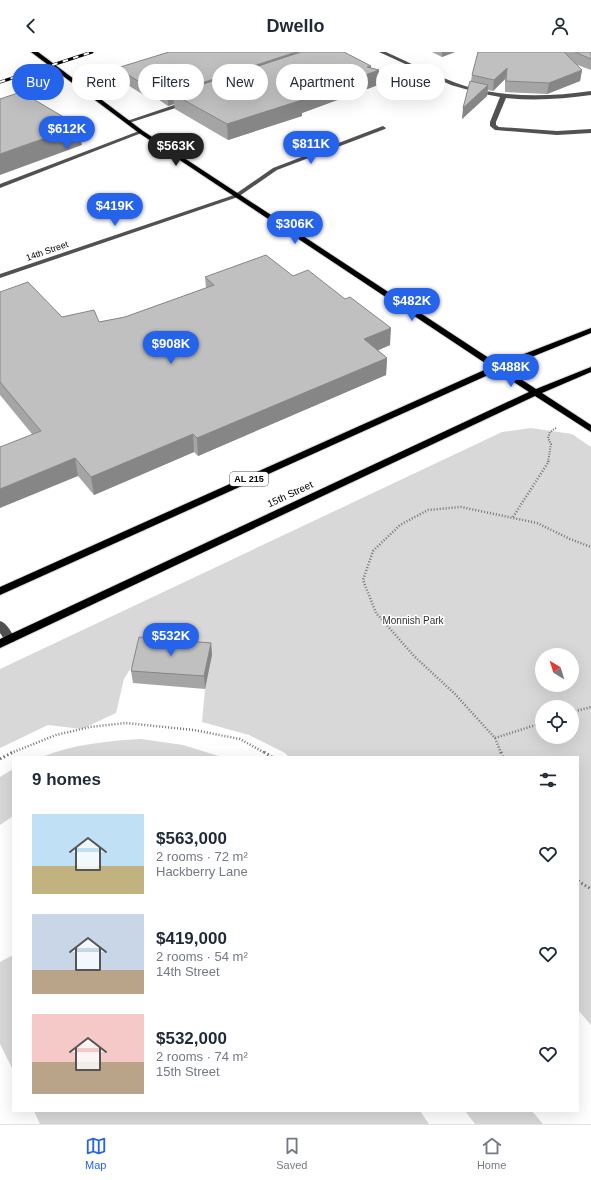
<!DOCTYPE html>
<html lang="en">
<head>
<meta charset="utf-8">
<style>
	:root { --surface:#fff; --page:#f2f2f3; --text:#1f2937; --muted:#747a83; --line:#e0e1e3; --accent:#2563eb }
	body { margin:0; font-family:Helvetica,sans-serif; background:var(--page); color:var(--text); height:100vh; display:flex; flex-direction:column; font-size:15px; white-space:nowrap }
	* { box-sizing:border-box; margin:0 }
	p { font-size:13px; color:var(--muted) }
	.icon { flex:none; width:22px; height:22px; fill:none; stroke:currentColor; stroke-width:2; stroke-linecap:round; stroke-linejoin:round }
	.map { position:relative; flex:1; overflow:hidden }
	.sheet { position:absolute; left:12px; top:704px; width:567px; height:356px; display:flex; flex-direction:column; background:var(--surface); border-radius:0px; box-shadow:0 4px 16px #0002 }
	.sheet>* { flex:none }
	.guide { position:absolute; left:12px; top:12px; width:567px; height:36px; display:flex; gap:8px }
	.needle { width:26px; rotate:322deg }
	.fabs { position:absolute; left:535px; top:596px; display:grid; gap:8px }
	.fabs a { display:grid; place-items:center; width:44px; height:44px; border-radius:50%; background:var(--surface); box-shadow:0 4px 16px #0002; font-size:20px }
	.price { position:absolute; translate:-50% -34px; padding:0 9px; border-radius:14px; background:var(--accent); color:#fff; font-size:13px; line-height:26px; filter:drop-shadow(0 1px 2px #0008) }
	.price::after { content:''; position:absolute; left:50%; top:24px; width:12px; height:9px; margin-left:-6px; background:inherit; clip-path:polygon(0 0,100% 0,50% 100%) }
	.price.current { background:#222; color:#fff }
	ul { padding:0; list-style:none }
	li { display:flex; align-items:center; gap:12px; height:100px; padding:0 20px }
	li span { display:grid; place-items:center; flex:none; width:112px; height:80px; border-radius:0px; color:#555 }
	li>.icon { margin-inline-start:auto }
	span .icon { width:48px; height:48px; fill:#fffc; stroke-width:1 }
	li b { font-size:17px }
	h2 { display:flex; justify-content:space-between; align-items:center; height:48px; padding:0 20px; font-size:17px }
	.pill { padding:0 14px; border-radius:18px; background:var(--surface); box-shadow:0 4px 16px #0002; font-size:14px; line-height:36px }
	.pill.current { background:var(--accent); color:#fff }
	header { display:flex; justify-content:space-between; align-items:center; height:52px; padding:0 20px; background:var(--surface); font-size:18px; font-weight:600 }
	.tabs { display:flex; justify-content:space-around; align-items:center; height:56px; border-top:1px solid var(--line); background:var(--surface); font-size:11px; color:var(--muted) }
	.tabs a { display:grid; justify-items:center; gap:2px }
	.tabs .current { color:var(--accent) }
	.map>svg:first-child { display:block }
</style>
</head>
<body>
<header><svg class="icon" aria-label="back" viewBox="0 0 24 24"><path d="M15 5l-7 7 7 7"/></svg>Dwello<svg class="icon" aria-label="person" viewBox="0 0 24 24"><circle cx="12" cy="8" r="4"/><path d="M4 21q1-7 8-7t8 7"/></svg></header>
<div class="map">
<svg width="591" height="1072" viewBox="0 0 591 1072">
	<rect width="100%" height="100%" fill="#fff"/>
	<!-- green -->
	<path fill="#d8d8d8" fill-rule="evenodd" d="M531,376L572,382L591,395V973L578,958V705H289L285,701L249,683L202,670L205,637L212,603L142,598L124,627L116,661L82,677L48,673L0,696V617L502,380ZM542,603H572V633H542ZM542,655H572V685H542Z
		M141,687L183,693L222,705H42C74,692 107,689 141,687Z
		M13,717V764L0,773V725Z
		M13,903V1018L0,992V910Z
		M34,1059H420L429,1072H40Z
		M465,1059H532L543,1072H475Z"/>
	<g fill="none" stroke-linecap="round" stroke-linejoin="round">
		<defs>
			<path id="major" d="M31,0H38L143,79L498,312L591,276V281L504,316L536,337L591,315V320L542,341L591,373V380L535,344L0,596V587L529,340L497,319L0,543V535L491,315L139,81Z"/>
		</defs>
		<!-- major casing -->
		<use href="#major" stroke="#dbdbdb" stroke-width="2"/>
		<!-- path-far2 -->
		<path stroke="#737373" stroke-width="2" stroke-dasharray="1 1.5" stroke-linecap="butt" d="M548,410L551,392L548,386L550,380L556,376"/>
		<!-- path-far1 -->
		<path stroke="#737373" stroke-width="2.5" stroke-dasharray="1 2" stroke-linecap="butt" d="M513,465L549,409
			M572,660L591,655
			M495,686L542,671
			M11,701L56,683L90,675L126,671L194,678L240,687L265,701
			M501,701L495,686L455,642L414,604L376,561L363,528L373,499L400,473L428,458L461,455L537,471L570,487L591,495"/>
		<!-- path -->
		<path stroke="#737373" stroke-width="3" stroke-dasharray="1.5 2.5" stroke-linecap="butt" d="M264,700L272,705
			M501,700L503,705
			M0,707L13,700
			M578,829L591,837"/>
		<!-- minor -->
		<path fill="#515151" fill-rule="evenodd" d="M379,0H386C412,12 438,25 465,34C506,46 549,45 591,39V43C563,47 534,49 506,46L496,70V73L499,75L557,79L591,77V81L557,83L495,78L490,74V70L500,45L479,41L451,33Z
			M186,49L189,51L188,52L129,71L124,70Z
			M383,74L386,76L385,77L277,118L238,145L0,226V222L234,143L273,116Z
			M139,79L144,80L0,136V132Z
			M0,569C7,571 12,581 15,587L14,590H6L0,581Z"/>
		<!-- major -->
		<use href="#major" fill="#000" fill-rule="evenodd"/>
		<defs>
			<path id="rail" d="M0,30L92,0"/>
		</defs>
		<!-- rail casing -->
		<use href="#rail" stroke="#000" stroke-width="3"/>
		<!-- rail -->
		<use href="#rail" stroke="#fff" stroke-width="2" stroke-dasharray="5.5" stroke-linecap="butt"/>
	</g>
	<!-- wall -->
	<path fill="#a5a5a5" d="M432,0H455L442,5Z
		M478,0H591V18L575,12L582,18L580,29L547,42L505,40V27L493,39L488,38L487,44L462,67L471,29L472,23Z
		M117,16H371L379,18L378,33L302,61V64L228,88L175,57L174,52L168,54L152,43L147,45L118,27Z
		M293,224L390,293L378,298L387,306L386,323L198,404L194,400L94,443L78,424L32,382L0,343V240L62,265L99,270L125,265L206,236L205,225Z
		M211,591L212,603L205,637L133,631L131,619Z"/>
	<!-- shaded-wall -->
	<path fill="#868686" d="M296,0H320L173,42L174,52L168,54V42Z
		M442,0H455L442,5Z
		M371,14V21L379,18L378,33L302,61V64L228,88L227,72L299,47L367,15Z
		M507,16L505,27L493,39L494,28Z
		M582,18L580,29L547,42L549,31Z
		M151,32L152,43L147,45L146,34Z
		M488,33L487,44L462,67L463,56Z
		M79,74L82,93L0,123V102Z
		M391,276L390,293L363,305L364,287Z
		M387,306L386,323L198,404L197,386Z
		M193,382L194,400L94,443L91,425Z
		M75,406L78,424L0,456V437Z
		M211,591L212,603L205,637L204,624Z"/>
	<!-- building -->
	<path fill="#c0c0c0" stroke="#868686" d="M169,0H296L168,42L151,32L146,34L117,16Z
		M301,0H344L371,14L367,15L379,18L299,47L302,48L227,72L173,42Z
		M478,0H564L582,18L549,31L506,29L507,16L494,28L472,23Z
		M575,0H591V7Z
		M470,29L488,33L463,56Z
		M21,40L79,74L0,102V47Z
		M266,203L293,224L308,218L345,247L350,245L391,276L364,287L387,306L197,386L193,382L91,425L75,406L0,437V395L41,379L0,330V240L28,230L62,265L94,258L99,270L125,265L214,233L205,225Z
		M139,585L211,591L204,624L131,619Z"/>
	<g text-anchor="middle" dominant-baseline="central" stroke-width="3" stroke-linejoin="round" paint-order="stroke">
		<!-- far-street labels -->
		<g font-size="9" fill="#000" stroke="#fff">
			<text transform="translate(47 199) rotate(-19)">14th Street</text>
		</g>
		<!-- shield labels -->
		<rect fill="#fff" stroke="#4c4c4c" stroke-width="1" x="230" y="420" width="38" height="14" rx="3"/>
		<g font-size="9" font-weight="bold" fill="#000">
			<text x="249" y="427">AL 215</text>
		</g>
		<!-- street labels -->
		<g font-size="10" fill="#000" stroke="#fff">
			<text transform="translate(290 442) rotate(-25)">15th Street</text>
		</g>
		<!-- park labels -->
		<g font-size="10" fill="#2f2f2f" stroke="#fff">
			<text x="413" y="568">Monnish Park</text>
		</g>
	</g>
</svg>
<div class="fabs">
<a><svg class="needle" viewBox="-14 -14 28 28"><path d="M0-13l5 13h-10z" fill="#e53935"/><path d="M0 13l5-13h-10z" fill="#747a83"/></svg></a>
<a><svg class="icon" aria-label="locate" viewBox="0 0 24 24"><circle cx="12" cy="12" r="6"/><path d="M12 2v4M12 18v4M2 12h4M18 12h4"/></svg></a>
</div>
<b class="price" style="left:67px;top:98px">$612K</b>
<b class="price" style="left:311px;top:113px">$811K</b>
<b class="price current" style="left:176px;top:115px">$563K</b>
<b class="price" style="left:115px;top:175px">$419K</b>
<b class="price" style="left:295px;top:193px">$306K</b>
<b class="price" style="left:412px;top:270px">$482K</b>
<b class="price" style="left:171px;top:313px">$908K</b>
<b class="price" style="left:511px;top:336px">$488K</b>
<b class="price" style="left:171px;top:605px">$532K</b>
<div class="guide">
<a class="pill current">Buy</a>
<a class="pill">Rent</a>
<a class="pill">Filters</a>
<a class="pill">New</a>
<a class="pill">Apartment</a>
<a class="pill">House</a>
</div>
<section class="sheet">
<h2>9 homes<svg class="icon" aria-label="filters" viewBox="0 0 24 24"><path d="M4 7h16M4 17h16"/><circle cx="9" cy="7" r="2"/><circle cx="15" cy="17" r="2"/></svg></h2>
<ul>
<li><span style="background:linear-gradient(#bfe0f5 65%,#c2b280 0)"><svg class="icon" aria-label="home" viewBox="0 0 24 24"><path d="M3 11l9-7 9 7M6 9v11h12V9"/></svg></span><div><b>$563,000</b><p>2 rooms · 72 m²</p><p>Hackberry Lane</p></div><svg class="icon" aria-label="heart" viewBox="0 0 24 24"><path d="M12 20l-8-8c-3-5 5-10 8-4 3-6 11-1 8 4z"/></svg></li>
<li><span style="background:linear-gradient(#c9d6e8 70%,#b9a48a 0)"><svg class="icon" aria-label="home" viewBox="0 0 24 24"><path d="M3 11l9-7 9 7M6 9v11h12V9"/></svg></span><div><b>$419,000</b><p>2 rooms · 54 m²</p><p>14th Street</p></div><svg class="icon" aria-label="heart" viewBox="0 0 24 24"><path d="M12 20l-8-8c-3-5 5-10 8-4 3-6 11-1 8 4z"/></svg></li>
<li><span style="background:linear-gradient(#f6c9c9 60%,#b9a48a 0)"><svg class="icon" aria-label="home" viewBox="0 0 24 24"><path d="M3 11l9-7 9 7M6 9v11h12V9"/></svg></span><div><b>$532,000</b><p>2 rooms · 74 m²</p><p>15th Street</p></div><svg class="icon" aria-label="heart" viewBox="0 0 24 24"><path d="M12 20l-8-8c-3-5 5-10 8-4 3-6 11-1 8 4z"/></svg></li>
</ul>
</section>
</div>
<nav class="tabs">
<a class="current"><svg class="icon" aria-label="map" viewBox="0 0 24 24"><path d="M3 6l6-2 6 2 6-2v14l-6 2-6-2-6 2zM9 4v14M15 6v14"/></svg>Map</a>
<a><svg class="icon" aria-label="saved" viewBox="0 0 24 24"><path d="M7 4h10v16l-5-4-5 4z"/></svg>Saved</a>
<a><svg class="icon" aria-label="home" viewBox="0 0 24 24"><path d="M3 11l9-7 9 7M6 9v11h12V9"/></svg>Home</a>
</nav>
</body>
</html>
